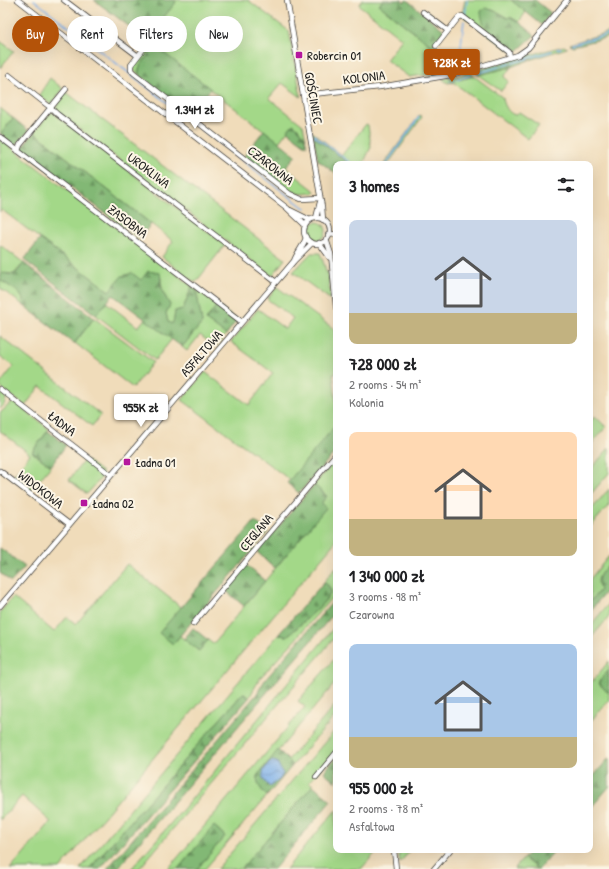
<!DOCTYPE html>
<html lang="en">
<head>
<meta charset="utf-8">
<style>
	:root { --surface:#fff; --page:#f6f6f6; --text:#202124; --muted:#757577; --accent:#b45309 }
	body { margin:0; font-family:"Patrick Hand",sans-serif; background:var(--page); color:var(--text); height:100vh; display:flex; flex-direction:column; font-size:15px; white-space:nowrap }
	* { box-sizing:border-box; margin:0 }
	p { font-size:13px; color:var(--muted) }
	.icon { flex:none; width:22px; height:22px; fill:none; stroke:currentColor; stroke-width:2; stroke-linecap:round; stroke-linejoin:round }
	.map { position:relative; flex:1; overflow:hidden }
	.sheet { position:absolute; left:333px; top:161px; width:260px; height:692px; display:flex; flex-direction:column; background:var(--surface); border-radius:8px; box-shadow:0 4px 16px #0002 }
	.sheet>* { flex:none }
	.banner { position:absolute; left:12px; top:16px; width:261px; height:36px; display:flex; gap:8px }
	.price { position:absolute; translate:-50% -34px; padding:0 9px; border-radius:4px; background:#fff; color:#222; font-size:13px; line-height:26px; filter:drop-shadow(0 1px 2px #0008) }
	.price::after { content:''; position:absolute; left:50%; top:24px; width:12px; height:9px; margin-left:-6px; background:inherit; clip-path:polygon(0 0,100% 0,50% 100%) }
	.price.selected { background:var(--accent); color:#fff }
	ul { padding:0; list-style:none }
	li { display:grid; align-content:center; gap:8px; height:212px; padding:0 16px }
	li span { display:grid; place-items:center; height:124px; border-radius:8px; color:#555 }
	li>.icon { margin-inline-start:auto }
	span .icon { width:72px; height:72px; fill:#fffc; stroke-width:1 }
	li b { font-size:17px }
	h2 { display:flex; justify-content:space-between; align-items:center; height:48px; padding:0 16px; font-size:17px }
	.chip { padding:0 14px; border-radius:18px; background:var(--surface); box-shadow:0 4px 16px #0002; font-size:14px; line-height:36px }
	.chip.selected { background:var(--accent); color:#fff }
	.map>svg:first-child { display:block }
</style>
</head>
<body>
<div class="map">
<svg width="609" height="869" viewBox="0 0 609 869">
	<defs>
		<pattern id="forest-firs" width="22" height="20" patternUnits="userSpaceOnUse"><rect width="22" height="20" fill="#82b874"/><path d="M5 1l3.5 6h-7zM16 11l3.5 6h-7z" fill="#6a955e"/></pattern>
		<pattern id="water-waves" width="16" height="10" patternUnits="userSpaceOnUse"><rect width="16" height="10" fill="#7db0ea"/><path d="M0 5q4-4 8 0t8 0" fill="none" stroke="#668ebd"/></pattern>
	</defs>
	<rect width="100%" height="100%" fill="#fcf5e5"/>
	<filter id="ink" filterUnits="userSpaceOnUse"><feTurbulence type="fractalNoise" baseFrequency=".025" numOctaves="2"/><feDisplacementMap in="SourceGraphic" scale="8" xChannelSelector="R" yChannelSelector="G"/><feConvolveMatrix kernelMatrix="1 2 1 2 8 2 1 2 1" color-interpolation-filters="sRGB"/></filter>
	<filter id="wash" filterUnits="userSpaceOnUse"><feTurbulence type="fractalNoise" baseFrequency=".012" numOctaves="4" result="noise"/><feDisplacementMap in="SourceGraphic" scale="16" xChannelSelector="R" yChannelSelector="G"/><feGaussianBlur stdDeviation="0.9" result="paint"/><feColorMatrix in="noise" values="0 0 0 0 0 0 0 0 0 0 0 0 0 0 0 0 0 1.4 0 .05"/><feComposite in="paint" operator="in"/></filter>
	<g filter="url(#wash)">
		<rect width="100%" height="100%" fill="#f0dcba"/>
		<!-- green -->
		<path fill="#a3d888" stroke="#607a52" d="M174,0H248L289,31L301,97L282,83L269,98L303,125L306,139L299,129L293,124L279,142L155,47L140,66L139,69V75L133,70V66L150,42L146,39L176,2Z
			M363,0H383L379,5L457,66L456,71L409,77L386,60L402,39L359,5Z
			M465,0H511L526,12L519,22L510,17L507,18L500,13L490,9V31L504,41L506,44L505,47L462,15Z
			M0,41L14,51L0,68Z
			M564,46L567,48L529,60L526,56Z
			M511,67L504,77L509,81L501,91L478,75Z
			M457,76L459,80L474,76L503,98C504,105 508,113 515,115L519,112L539,125L528,139L453,82L448,83L442,79Z
			M50,78L63,89L52,104H50L39,95Z
			M66,92L285,259L272,276L54,110Z
			M0,108L13,118L1,134L0,133Z
			M52,112L225,245L196,282H194L162,257L173,241L34,132L50,113Z
			M420,115L422,117L388,164H384Z
			M366,124L368,125L371,147L363,164H350L313,136L312,132L342,155Z
			M0,139L192,286L183,309L175,311L174,319L172,325L168,322L166,313L170,305C164,295 161,289 161,277L141,280L109,291L2,210L0,212Z
			M286,168L314,190L315,193L299,194L292,191L291,192L276,180Z
			M308 231a9 9 0 1 1 18 0a9 9 0 1 1-18 0Z
			M0,245L24,263L14,274L3,273L0,275Z
			M311,253H320L325,267L326,272H328L331,300L293,272Z
			M0,280C8,286 26,293 23,305L0,288Z
			M277,287L334,329L336,343V374H333L336,402V425L290,480L182,400L205,372L249,405L273,373L231,342L258,309L285,329L293,318L267,299Z
			M196,289L217,305L206,320L226,335L215,347L200,335L187,351L182,347L202,323Z
			M106,302L138,327L145,319L172,339L155,360L96,315Z
			M94,318L153,362L133,388L75,343Z
			M0,336L101,415L92,426L40,386L25,406L0,387V384L14,366L0,356Z
			M0,390L6,398L4,405L0,409Z
			M14,403L17,404L49,429L32,452L51,466L30,491L12,478L30,454L0,431V413L10,404Z
			M595,416L606,427L590,446V422Z
			M609,448V473L590,495V470Z
			M336,458V541L60,869H10L51,822L22,796L0,820V612L13,597L54,632L67,617L76,624L127,564L182,608L160,633L173,644L180,636L199,651L208,640L213,644L325,508L323,505L322,502L327,496L314,485Z
			M85,459L102,472L103,476L87,494L69,480Z
			M609,489V505L590,527V511Z
			M609,556V564C601,574 595,577 600,590L590,602V579Z
			M336,567V593L304,629L296,639L260,678L249,698L243,693L89,869H80L278,635L287,636C295,630 331,599 331,591C330,587 327,584 324,582Z
			M609,603V617L590,639V626Z
			M336,625V636L139,869H131L184,808Z
			M336,657V682L257,776C257,784 261,790 267,796L205,869H197L225,836L214,826L178,869H168L305,707L298,701Z
			M609,661V670L598,683L609,693V700L590,722V684Z
			M336,704V715L293,765L288,760Z
			M336,729V751L309,782L313,785L241,869H217Z
			M336,810V850H378L361,869H286Z
			M398,850H410L400,863Z
			M524,858L537,869H514Z"/>
		<!-- forest -->
		<path fill="url(#forest-firs)" stroke="#4f6a48" d="M94,0H174L176,2L146,39Z
			M383,0H402L404,2L407,0L444,30L433,47L379,5Z
			M511,0H535L551,13L542,25Z
			M486,8L500,13L507,18L510,17L519,22L535,35L517,51H513L505,47C507,37 488,33 484,24C482,20 481,15 481,11Z
			M609,32V37L573,46L569,44Z
			M155,46L211,89L192,109H183L139,75V69L140,66Z
			M525,55L529,60L511,67L478,75L475,71Z
			M470,72L474,76L458,80L457,76Z
			M13,118L29,131L15,145H12L1,134Z
			M293,124C301,130 305,136 307,146L287,131Z
			M264,130L296,155L276,180L244,156Z
			M34,132L151,224L139,239L21,149Z
			M313,136L350,164H336V174L318,160Z
			M40,239L109,291L122,276L132,273L141,280L148,271L160,273C161,278 160,282 161,286C162,293 167,299 170,305L166,313L168,322L172,324L174,319L175,311L183,309L192,286L196,289L202,323L182,347L113,295L96,315L24,260Z
			M24,263L94,318L74,344L23,305C26,293 8,286 0,280L1,274C6,272 10,276 14,274C18,272 21,266 24,263Z
			M217,305L237,320L226,335L206,320Z
			M336,425V451L299,493L287,483Z
			M48,431L66,445L51,466L32,452Z
			M314,485L327,496L322,502L323,505L326,508L275,568L257,552Z
			M255,521L268,532L173,644L159,633Z
			M0,548L25,567L11,582L0,573Z
			M609,564V588L590,611V602L600,590C595,577 601,574 609,564Z
			M246,565L265,581L244,606L225,590Z
			M324,582C327,584 330,587 331,591C331,599 294,630 287,636L278,635Z
			M336,598V611L117,869H107L256,695L265,680Z
			M193,628L208,640L199,651L184,639Z
			M609,670V693L598,683Z
			M243,693L249,698L100,869H89Z
			M278,750L293,765L267,796C261,790 257,784 257,776Z
			M336,757V782L324,772Z
			M609,758V787L590,809V780Z
			M313,785L331,801L274,869H241Z
			M214,826L225,836L197,869H178Z
			M531,850H555L539,869H537L524,858Z"/>
		<!-- water -->
		<path fill="url(#water-waves)" stroke="#4c6683" d="M273,761L277,762L283,774L280,779L270,787C268,785 264,781 263,778C261,772 268,763 273,761Z"/>
		<g fill="none" stroke-linecap="round" stroke-linejoin="round">
			<!-- stream -->
			<path stroke="#7db0ea" stroke-width="1.5" d="M34,0L303,207L306,208
				M465,15L467,0
				M572,44L609,34
				M557,49L561,48
				M458,70L464,21
				M478,73L552,51
				M450,81L471,75
				M314,135L352,164
				M386,164L419,117
				M326,201L328,200"/>
		</g>
	</g>
	<g filter="url(#ink)">
		<g fill="none" stroke-linecap="round" stroke-linejoin="round">
			<defs>
				<path id="minor" d="M18,0L287,208L305,225
					M64,0L138,56
					M287,0L322,207L323,220
					M423,12L447,30
					M148,43L131,65V70L134,73L290,194L301,199L320,198
					M436,46L459,17L462,16L509,52L510,57
					M9,75L51,108L57,114L276,282
					M303,95L380,87L451,75L518,55L528,48L567,0
					M0,137L242,322
					M18,151L20,145L66,89
					M290,210L310,220
					M316,218L320,202
					M304 231a13 13 0 1 1 26 0a13 13 0 1 1-26 0Z
					M328,235L336,234
					M326,239L331,254L336,307
					M319,243L330,258
					M294,261C297,252 304,246 306,237
					M0,389L111,475
					M0,471L69,524
					M0,606L294,261L312,243
					M193,624L336,454
					M316,777L336,753
					M394,850L396,869
					M434,869L450,850"/>
			</defs>
			<!-- minor casing -->
			<use href="#minor" stroke="#3c3934" stroke-width="6"/>
			<!-- minor -->
			<use href="#minor" stroke="#fff" stroke-width="4.5"/>
		</g>
	</g>
	<!-- markers -->
	<g fill="#b5179e" stroke="#fcf5e5" stroke-width="1.5">
		<rect x="295" y="51" width="8" height="8" rx="2"/>
		<rect x="123" y="458" width="8" height="8" rx="2"/>
		<rect x="80" y="499" width="8" height="8" rx="2"/>
	</g>
	<g text-anchor="middle" dominant-baseline="central" stroke-width="4" stroke-linejoin="round" paint-order="stroke">
		<!-- poi labels -->
		<g font-size="13" fill="#1c1c1c" stroke="#fcf5e5" text-anchor="start">
			<text x="307" y="55">Robercin 01</text>
			<text x="135" y="462">Ładna 01</text>
			<text x="92" y="503">Ładna 02</text>
		</g>
		<!-- street labels -->
		<g font-size="13" fill="#1c1c1c" stroke="#fcf5e5">
			<text transform="translate(364 77) rotate(-7)">KOLONIA</text>
			<text transform="translate(314 98) rotate(80)">GOŚCINIEC</text>
			<text transform="translate(271 165) rotate(38)">CZAROWNA</text>
			<text transform="translate(149 170) rotate(37)">UROKLIWA</text>
			<text transform="translate(128 221) rotate(37)">ZASOBNA</text>
			<text transform="translate(201 353) rotate(-49)">ASFALTOWA</text>
			<text transform="translate(62 423) rotate(38)">ŁADNA</text>
			<text transform="translate(41 489) rotate(38)">WIDOKOWA</text>
			<text transform="translate(256 532) rotate(-50)">CEGLANA</text>
		</g>
	</g>
</svg>
<b class="price selected" style="left:452px;top:83px">728K zł</b>
<b class="price" style="left:195px;top:130px">1.34M zł</b>
<b class="price" style="left:141px;top:428px">955K zł</b>
<div class="banner">
<a class="chip selected">Buy</a>
<a class="chip">Rent</a>
<a class="chip">Filters</a>
<a class="chip">New</a>
</div>
<section class="sheet">
<h2>3 homes<svg class="icon" aria-label="filters" viewBox="0 0 24 24"><path d="M4 7h16M4 17h16"/><circle cx="9" cy="7" r="2"/><circle cx="15" cy="17" r="2"/></svg></h2>
<ul>
<li><span style="background:linear-gradient(#c9d6e8 75%,#c2b280 0)"><svg class="icon" aria-label="home" viewBox="0 0 24 24"><path d="M3 11l9-7 9 7M6 9v11h12V9"/></svg></span><div><b>728 000 zł</b><p>2 rooms · 54 m²</p><p>Kolonia</p></div></li>
<li><span style="background:linear-gradient(#ffd9b3 70%,#c2b280 0)"><svg class="icon" aria-label="home" viewBox="0 0 24 24"><path d="M3 11l9-7 9 7M6 9v11h12V9"/></svg></span><div><b>1 340 000 zł</b><p>3 rooms · 98 m²</p><p>Czarowna</p></div></li>
<li><span style="background:linear-gradient(#a9c7e8 75%,#c2b280 0)"><svg class="icon" aria-label="home" viewBox="0 0 24 24"><path d="M3 11l9-7 9 7M6 9v11h12V9"/></svg></span><div><b>955 000 zł</b><p>2 rooms · 78 m²</p><p>Asfaltowa</p></div></li>
</ul>
</section>
</div>
</body>
</html>
